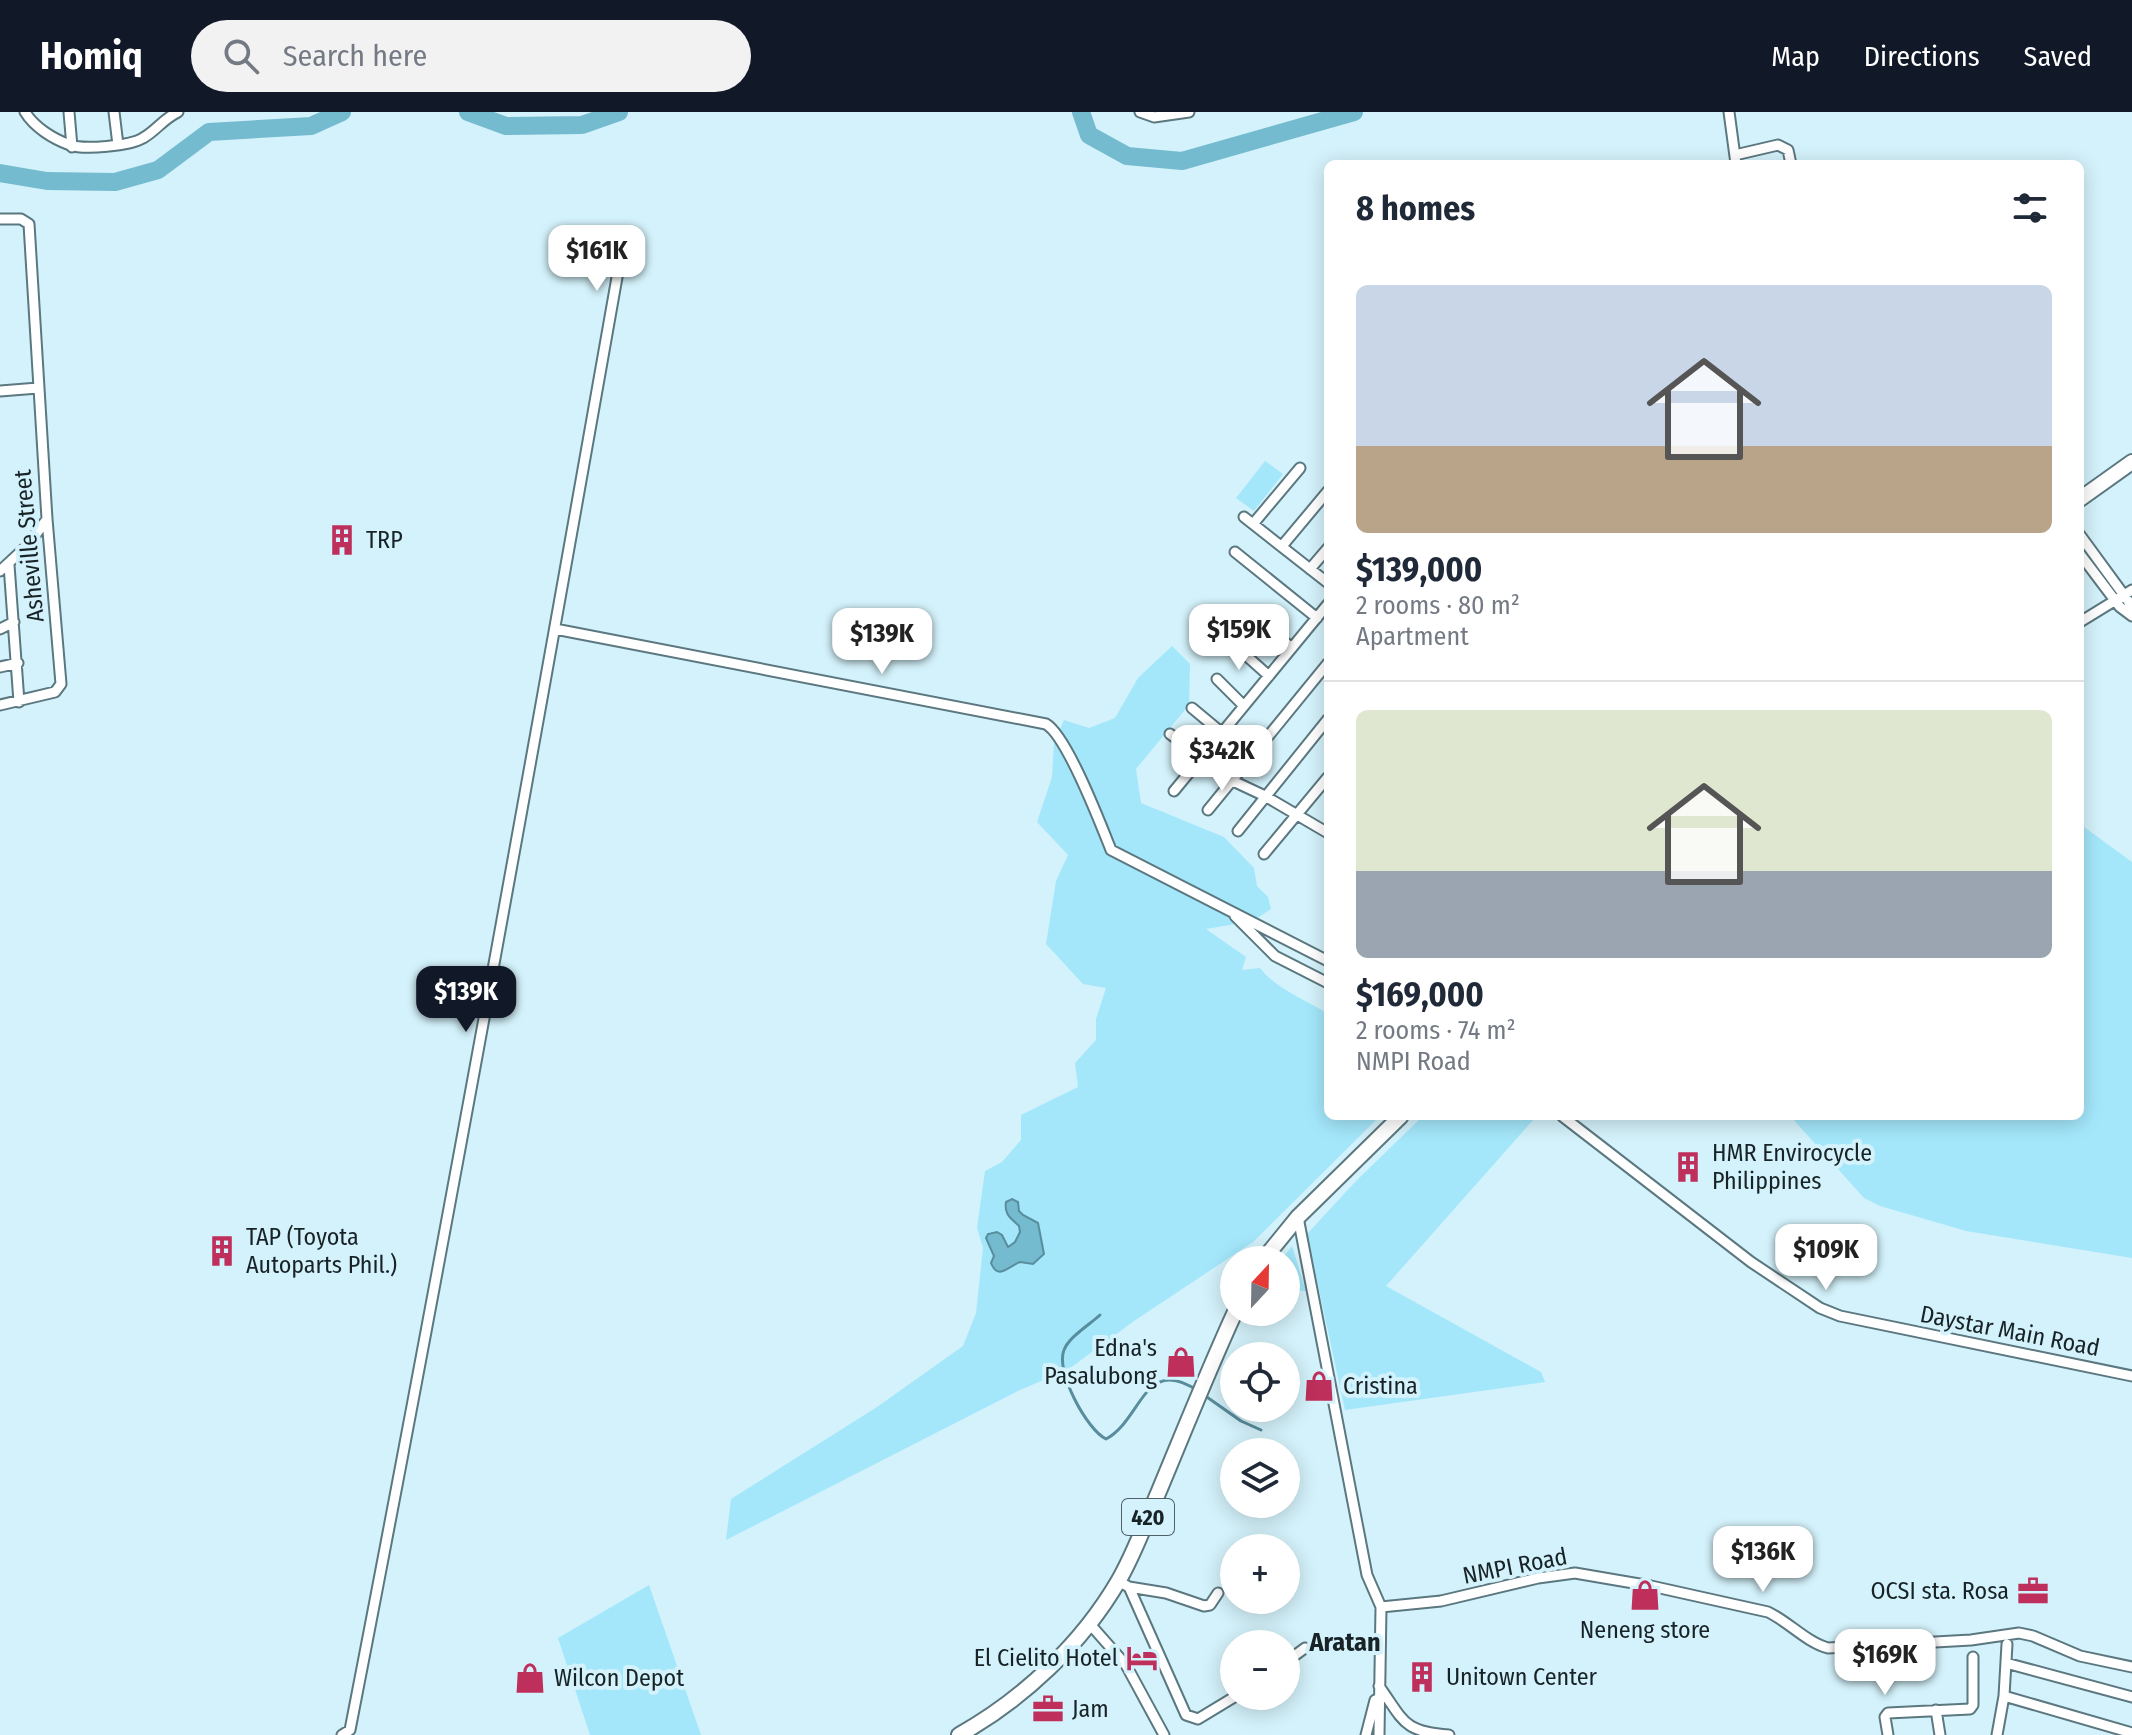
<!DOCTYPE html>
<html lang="en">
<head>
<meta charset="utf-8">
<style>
	:root { --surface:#fff; --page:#f2f2f3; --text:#1f2937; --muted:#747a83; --line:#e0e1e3; --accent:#111827 }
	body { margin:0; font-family:"Fira Sans Condensed",sans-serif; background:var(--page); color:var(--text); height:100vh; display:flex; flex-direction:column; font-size:30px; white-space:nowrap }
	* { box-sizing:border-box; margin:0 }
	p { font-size:26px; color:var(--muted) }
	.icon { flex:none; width:44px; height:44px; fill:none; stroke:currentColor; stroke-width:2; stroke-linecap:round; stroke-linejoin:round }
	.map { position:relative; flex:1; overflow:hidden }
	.sheet { position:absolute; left:1324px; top:48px; width:760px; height:960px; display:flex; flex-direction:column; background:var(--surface); border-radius:12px; box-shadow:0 4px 20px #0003 }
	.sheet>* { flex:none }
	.needle { width:52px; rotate:22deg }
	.controls { position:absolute; left:1220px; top:1134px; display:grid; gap:16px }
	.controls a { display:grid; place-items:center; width:80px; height:80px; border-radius:50%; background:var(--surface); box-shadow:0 4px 20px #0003; font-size:40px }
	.price { position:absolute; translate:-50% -68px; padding:0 18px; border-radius:16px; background:#fff; color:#222; font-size:26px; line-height:52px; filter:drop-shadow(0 2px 4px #0008) }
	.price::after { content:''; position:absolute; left:50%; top:48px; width:24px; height:18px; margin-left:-12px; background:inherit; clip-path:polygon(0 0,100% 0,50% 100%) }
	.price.active { background:var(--accent); color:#fff }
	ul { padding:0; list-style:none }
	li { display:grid; align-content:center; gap:16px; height:424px; padding:0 32px }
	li+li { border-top:2px solid var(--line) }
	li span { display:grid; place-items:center; height:248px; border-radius:12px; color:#555 }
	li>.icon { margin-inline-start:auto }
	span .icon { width:144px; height:144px; fill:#fffc; stroke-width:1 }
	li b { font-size:34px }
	h2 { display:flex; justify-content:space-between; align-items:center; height:96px; padding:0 32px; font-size:34px }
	header { display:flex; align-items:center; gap:48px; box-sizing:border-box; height:112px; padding:0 40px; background:var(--accent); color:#fff }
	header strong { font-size:38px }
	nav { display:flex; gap:44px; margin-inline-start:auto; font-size:28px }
	.search { width:560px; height:72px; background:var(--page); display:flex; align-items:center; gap:20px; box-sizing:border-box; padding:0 28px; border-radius:44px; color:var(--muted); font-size:30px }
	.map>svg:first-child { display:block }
</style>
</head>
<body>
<header>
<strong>Homiq</strong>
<div class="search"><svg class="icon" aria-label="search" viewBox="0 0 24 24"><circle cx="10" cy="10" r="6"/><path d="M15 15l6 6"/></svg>Search here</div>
<nav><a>Map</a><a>Directions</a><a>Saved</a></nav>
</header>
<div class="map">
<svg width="2132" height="1623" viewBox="0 0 2132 1623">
	<rect width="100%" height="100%" fill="#d4f2fb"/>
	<!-- green -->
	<path fill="#a4e7fb" d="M1265,349L1283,362L1254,399L1236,386Z
		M1172,534L1190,552L1189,593L1136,657L1141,691L1224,725L1254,756L1257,774L1268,785L1271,797L1253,809L1206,817L1246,845L1242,858L1260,856C1277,878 1305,887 1328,902V1004H1380L1253,1130L1134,1209L1069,1257L1020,1278L726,1428L731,1387L877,1295L963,1234L976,1201L983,1136L977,1116L985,1059L1002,1050L1021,1028V1003L1078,975L1075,951L1096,928V907L1106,876L1083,872L1046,832L1056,769L1068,743L1037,710L1052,665L1054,631L1064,608L1089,616L1115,606L1138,566Z
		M2080,712L2132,750V1146L1966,1119L1880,1094L1864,1086L1792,1006L2080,1004Z
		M1423,1004H1530L1534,1007L1386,1174L1541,1260L1545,1270L1345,1298L1307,1122L1357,1068Z
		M1292,1134L1306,1179L1286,1178V1148H1281Z
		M649,1473L701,1623H590L558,1526Z"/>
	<!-- water -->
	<path fill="#74bbcf" stroke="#588d9d" stroke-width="2" d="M1012,1087L1018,1090L1019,1099L1023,1103L1038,1111L1044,1142L1033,1152L1020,1150C1009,1154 998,1169 991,1151L994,1144L986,1126L988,1122L997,1120L1002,1123L1008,1135L1015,1130L1020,1120L1019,1114C1011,1106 1004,1103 1006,1090Z"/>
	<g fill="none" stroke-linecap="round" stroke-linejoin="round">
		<!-- stream -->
		<path stroke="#588d9d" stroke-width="3" d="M1100,1203C1089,1213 1069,1225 1064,1238C1055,1259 1087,1318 1106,1327C1142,1308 1144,1242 1198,1279
			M1204,1283L1241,1309L1261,1318"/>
		<!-- river -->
		<path stroke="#74bbcf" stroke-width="18" d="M468,0L506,14L582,13L619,0
			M1081,0L1089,23L1127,44L1182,49L1354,0
			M0,61L47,69L115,70L158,58L209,20L311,14L342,0"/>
		<defs>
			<path id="minor" d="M25,0C34,15 53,27 70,33C84,38 130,34 143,26C157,18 163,7 178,0
				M69,0L72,35
				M114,0L118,33
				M1140,0L1154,5L1189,0
				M1729,0L1736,52
				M1735,43L1778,33L1788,38L1791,52
				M0,107H21L29,112L47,407L61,572L55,580L0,593
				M0,279L38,276
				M1244,405L1328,471
				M1253,412L1300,356
				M2080,423L2129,490L2130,501
				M1282,434L1328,379
				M1235,440L1317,506
				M2080,442L2120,495L2132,504
				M9,453L19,590
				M1310,457L1328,436
				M0,459L28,433L47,407
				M1248,500L1292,536
				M2080,510L2132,478
				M0,517L14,510
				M555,517L1046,612C1067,624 1101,713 1111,738L1328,849
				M1231,530L1269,564
				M0,555L18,551
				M1217,567L1244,594
				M1192,596L1222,621
				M1170,622L1233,669L1265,684L1328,721
				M1174,679L1328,492
				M1208,698L1328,551
				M1238,719L1328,607
				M1264,742L1328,665
				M1235,804L1275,844L1328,871
				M1562,1004L1751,1150L1820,1196L1840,1204L2132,1264
				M1298,1105L1367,1463L1381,1495L1379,1623
				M1118,1469L1129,1475L1186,1603L1198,1607L1236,1584
				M1129,1475L1166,1481L1204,1494L1210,1493L1218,1481
				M1381,1495L1441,1489L1538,1466L1575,1461L1651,1474L1768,1500C1789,1510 1806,1530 1828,1536L1971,1528L2019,1521L2033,1524L2080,1544L2132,1555
				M1089,1511L1126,1553L1164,1623
				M1286,1550L1305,1536
				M2006,1551L2132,1585
				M1379,1574C1404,1609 1403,1620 1449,1623
				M2004,1584L2132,1621
				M1936,1598L1940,1623
				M342,1623L350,1618C446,1125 535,631 622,137
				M1366,1623L1375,1588
				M1888,1623L1885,1605L1888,1601L1970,1597L1973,1593V1545
				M1997,1623L2004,1584L2007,1532"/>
			<path id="primary" d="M2080,387L2132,350
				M1263,1148L1298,1105L1401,1004
				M959,1623C1023,1587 1082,1532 1119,1468C1135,1440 1146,1409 1159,1379C1184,1319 1208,1259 1235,1200"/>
		</defs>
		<!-- minor casing -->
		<use href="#minor" stroke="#5b777f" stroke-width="13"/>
		<!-- primary casing -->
		<use href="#primary" stroke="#5b777f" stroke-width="18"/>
		<!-- minor -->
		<use href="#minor" stroke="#fff" stroke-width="9"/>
		<!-- primary -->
		<use href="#primary" stroke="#fff" stroke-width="14"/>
	</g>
	<!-- icons -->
	<defs>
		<symbol id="building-bare" viewBox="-9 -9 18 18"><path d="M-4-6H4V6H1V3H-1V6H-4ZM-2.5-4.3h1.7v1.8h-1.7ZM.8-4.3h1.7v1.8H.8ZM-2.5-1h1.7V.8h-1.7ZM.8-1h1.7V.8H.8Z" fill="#be2f5b" stroke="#d4f2fb" stroke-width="2.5" paint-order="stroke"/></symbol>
		<symbol id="shop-bare" viewBox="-9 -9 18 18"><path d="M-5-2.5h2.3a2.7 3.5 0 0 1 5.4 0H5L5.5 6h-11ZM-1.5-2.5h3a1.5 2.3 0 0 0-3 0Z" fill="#be2f5b" stroke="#d4f2fb" stroke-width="2.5" paint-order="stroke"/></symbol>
		<symbol id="office-bare" viewBox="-9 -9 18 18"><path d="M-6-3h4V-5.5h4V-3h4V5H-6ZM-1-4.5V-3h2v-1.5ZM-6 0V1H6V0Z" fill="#be2f5b" stroke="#d4f2fb" stroke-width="2.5" paint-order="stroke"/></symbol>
		<symbol id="hotel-bare" viewBox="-9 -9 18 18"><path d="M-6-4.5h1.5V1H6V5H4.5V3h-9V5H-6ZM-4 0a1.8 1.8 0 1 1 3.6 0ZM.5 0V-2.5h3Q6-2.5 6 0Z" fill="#be2f5b" stroke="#d4f2fb" stroke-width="2.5" paint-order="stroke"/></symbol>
	</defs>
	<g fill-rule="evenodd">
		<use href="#building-bare" x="320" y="406" width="44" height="44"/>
		<use href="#building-bare" x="1666" y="1033" width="44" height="44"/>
		<use href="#building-bare" x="200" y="1117" width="44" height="44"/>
		<use href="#shop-bare" x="1159" y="1228" width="44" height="44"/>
		<use href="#shop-bare" x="1297" y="1252" width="44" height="44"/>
		<use href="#office-bare" x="2011" y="1457" width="44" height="44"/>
		<use href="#shop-bare" x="1623" y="1461" width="44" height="44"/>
		<use href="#hotel-bare" x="1120" y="1524" width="44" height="44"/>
		<use href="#building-bare" x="1400" y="1543" width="44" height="44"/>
		<use href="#shop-bare" x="508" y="1544" width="44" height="44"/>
		<use href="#office-bare" x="1026" y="1575" width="44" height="44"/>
	</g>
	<g text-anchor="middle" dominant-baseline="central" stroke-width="8" stroke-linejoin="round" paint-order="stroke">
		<!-- shield labels -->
		<rect fill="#d4f2fb" stroke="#506167" stroke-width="2" x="1122" y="1387" width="52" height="36" rx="6"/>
		<g font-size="22" font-weight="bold" fill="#182327">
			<text x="1148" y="1405">420</text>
		</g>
		<!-- poi labels -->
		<g font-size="24" fill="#182327" stroke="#d4f2fb" text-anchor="start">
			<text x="366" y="428">TRP</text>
			<text x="1712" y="1041">HMR Envirocycle<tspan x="1712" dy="28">Philippines</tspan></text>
			<text x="246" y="1125">TAP (Toyota<tspan x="246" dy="28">Autoparts Phil.)</tspan></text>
			<text x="1157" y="1236" text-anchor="end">Edna's<tspan x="1157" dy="28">Pasalubong</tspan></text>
			<text x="1343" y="1274">Cristina</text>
			<text x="2009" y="1479" text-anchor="end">OCSI sta. Rosa</text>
			<text x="1645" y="1518" text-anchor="middle">Neneng store</text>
			<text x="1118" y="1546" text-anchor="end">El Cielito Hotel</text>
			<text x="1446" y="1565">Unitown Center</text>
			<text x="554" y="1566">Wilcon Depot</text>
			<text x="1072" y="1597">Jam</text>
		</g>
		<!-- street labels -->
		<g font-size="24" fill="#182327" stroke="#d4f2fb">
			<text transform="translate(29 434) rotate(-95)">Asheville Street</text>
			<text transform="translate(2010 1219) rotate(11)">Daystar Main Road</text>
			<text transform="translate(1515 1454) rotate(-11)">NMPI Road</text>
		</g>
		<!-- neighbourhood labels -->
		<g font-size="26" font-weight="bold" fill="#182327" stroke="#d4f2fb">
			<text x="1345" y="1530">Aratan</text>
		</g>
	</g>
</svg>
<div class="controls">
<a><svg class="needle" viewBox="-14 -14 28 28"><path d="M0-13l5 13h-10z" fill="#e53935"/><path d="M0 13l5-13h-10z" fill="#747a83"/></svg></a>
<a><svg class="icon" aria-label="locate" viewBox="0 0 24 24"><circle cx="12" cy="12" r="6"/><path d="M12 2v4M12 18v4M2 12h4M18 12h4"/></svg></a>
<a><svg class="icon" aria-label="layers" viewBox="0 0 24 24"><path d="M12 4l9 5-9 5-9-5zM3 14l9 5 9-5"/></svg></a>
<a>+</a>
<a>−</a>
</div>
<b class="price" style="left:597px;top:181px">$161K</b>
<b class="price" style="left:1239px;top:560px">$159K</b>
<b class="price" style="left:882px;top:564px">$139K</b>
<b class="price" style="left:1222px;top:681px">$342K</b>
<b class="price active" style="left:466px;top:922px">$139K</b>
<b class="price" style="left:1826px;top:1180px">$109K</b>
<b class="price" style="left:1763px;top:1482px">$136K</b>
<b class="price" style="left:1885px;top:1585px">$169K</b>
<section class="sheet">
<h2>8 homes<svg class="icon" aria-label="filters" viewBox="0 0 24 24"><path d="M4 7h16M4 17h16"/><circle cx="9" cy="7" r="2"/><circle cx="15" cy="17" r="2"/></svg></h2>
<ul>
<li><span style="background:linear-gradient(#c9d6e8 65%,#b9a48a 0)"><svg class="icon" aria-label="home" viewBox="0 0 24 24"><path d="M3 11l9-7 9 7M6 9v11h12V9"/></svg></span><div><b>$139,000</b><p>2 rooms · 80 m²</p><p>Apartment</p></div></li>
<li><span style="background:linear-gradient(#dfe7d0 65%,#9aa5b1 0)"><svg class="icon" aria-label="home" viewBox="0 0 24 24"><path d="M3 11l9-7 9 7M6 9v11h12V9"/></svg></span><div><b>$169,000</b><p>2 rooms · 74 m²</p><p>NMPI Road</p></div></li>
</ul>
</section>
</div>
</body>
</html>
